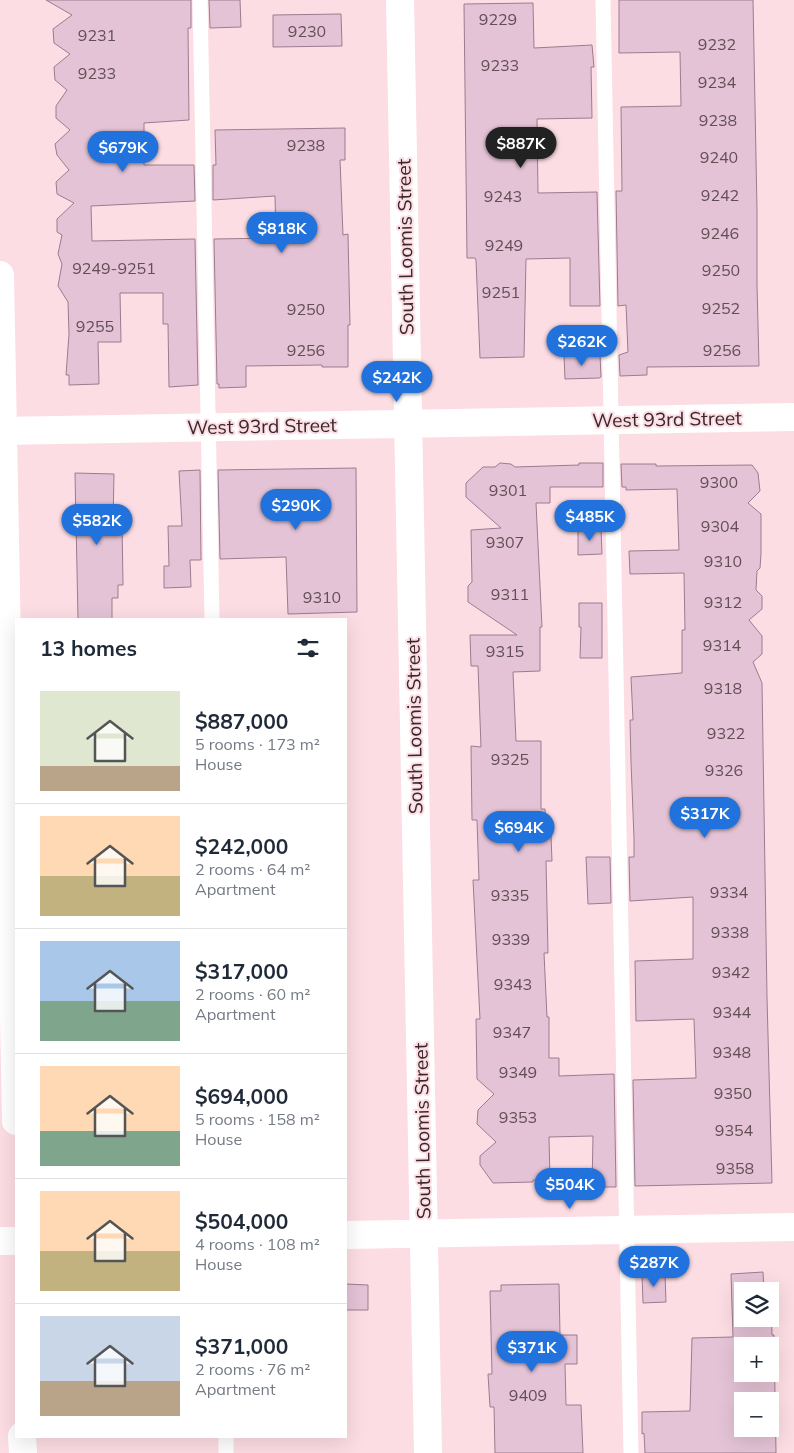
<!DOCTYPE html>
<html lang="en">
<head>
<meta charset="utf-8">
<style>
	:root { --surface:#fff; --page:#f6f6f7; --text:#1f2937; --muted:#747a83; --line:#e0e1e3; --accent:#2172dd }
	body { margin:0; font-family:Mulish,sans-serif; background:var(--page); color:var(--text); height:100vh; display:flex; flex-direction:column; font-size:19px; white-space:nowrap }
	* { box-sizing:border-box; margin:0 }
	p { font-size:16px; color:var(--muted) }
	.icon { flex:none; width:28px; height:28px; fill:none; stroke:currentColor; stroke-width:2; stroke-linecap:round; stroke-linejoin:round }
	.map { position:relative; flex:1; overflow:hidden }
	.side { position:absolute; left:15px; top:618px; width:332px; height:820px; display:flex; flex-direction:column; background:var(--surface); border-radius:0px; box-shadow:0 5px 20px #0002 }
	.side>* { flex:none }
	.controls { position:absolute; left:734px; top:1282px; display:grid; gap:10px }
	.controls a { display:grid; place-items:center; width:45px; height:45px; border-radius:0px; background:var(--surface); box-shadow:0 5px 20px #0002; font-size:25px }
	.price { position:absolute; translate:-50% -42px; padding:0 11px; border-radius:18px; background:var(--accent); color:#fff; font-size:16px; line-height:32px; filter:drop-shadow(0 1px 2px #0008) }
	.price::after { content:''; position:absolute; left:50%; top:30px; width:15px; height:11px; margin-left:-8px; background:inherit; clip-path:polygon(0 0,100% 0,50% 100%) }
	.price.on { background:#222; color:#fff }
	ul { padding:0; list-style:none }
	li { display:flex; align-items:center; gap:15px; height:125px; padding:0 25px }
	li+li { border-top:1px solid var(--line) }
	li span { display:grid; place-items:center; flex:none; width:140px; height:100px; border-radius:0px; color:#555 }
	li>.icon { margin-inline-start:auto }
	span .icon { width:60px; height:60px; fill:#fffc; stroke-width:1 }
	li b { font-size:21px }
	h2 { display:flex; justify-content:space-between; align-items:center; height:60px; padding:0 25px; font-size:21px }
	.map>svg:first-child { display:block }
</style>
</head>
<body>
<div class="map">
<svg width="794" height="1453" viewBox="0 0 794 1453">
	<rect width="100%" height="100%" fill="#fddde4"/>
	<!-- building -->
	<path fill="#e4c3d6" stroke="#9b7c8e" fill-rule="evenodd" d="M46,0H191V28H188L189,120L144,123V165H194L195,201L91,206L92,241L195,239L198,385L169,387L168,324H163V293H120L121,342H98L99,384L69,385V375H66L69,334L68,302L58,286L62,264L58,254L62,235L57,232V219L74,203L57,194L56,182L69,170L57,155L55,144L70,130L56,118V106L67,90L55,80L54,67L70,54L54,43L53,29L72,15Z
		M209,0H240L241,27L210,28Z
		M619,0H753L757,210V285L759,366L647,367V375L620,376L619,355L628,352L626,305L618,306L616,191H622L621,107L681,106L680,52L619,53Z
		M533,3L534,48L592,45L594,67H591L592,118L537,119L538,193L597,192L600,306H570V258L526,259L524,357L480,358L476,260L475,258H467L464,4Z
		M341,14L342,46L273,47V15Z
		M345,128V160H340L343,235L348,234L350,325H348V367H322V365L246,366V387L219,388V384H217L214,239L276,238L275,196L213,200V165H216L215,130Z
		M564,355H600L601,377L599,378L565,379Z
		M500,463L511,464L515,467L579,465V463H603V487H550V503H536L542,627H540V671L513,672L516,741H541V809H545L546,836H551L552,861H546L548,953H544L547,1017H549V1058H559V1076L614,1074L616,1187H592L593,1136L549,1137L550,1180H533V1182L493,1183L480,1165V1156L496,1142L477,1124L478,1110L494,1094L477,1079L476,1019H480L473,880H479L477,820H472L471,746L481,747L478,666H471L470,635H517L468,602V586L472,582L471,530L501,528L466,497V483L483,467H495Z
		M621,464H656V466L752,465L758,473L760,491L748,503L761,514V554L760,568L757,571L756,590L762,596V609L749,620L762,636V654L753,662L762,683L767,997L772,1183L635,1186L633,1080L696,1078L694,1019L636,1021L635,961L693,959V897L630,901L629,857H634V838L631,762L630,720H633L631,677L682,673V630H685L684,573L630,574L629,551L679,550L677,489L626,490V487H622Z
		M356,468L357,612L288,614L286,557L220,559L218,470Z
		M200,470L201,560H190L191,587L164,588V566H169L168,526H182L179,471Z
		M75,473L114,474L113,523H122L123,585H118V598H112V619H78Z
		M601,529L602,554L578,555V530Z
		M579,603H602V658H580L581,627H579Z
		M586,857H610L611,903L588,904Z
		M763,1272L764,1291H742V1319H770L771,1297L772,1335H774L776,1453H645L644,1433L642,1434V1412L690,1411L692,1338L733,1337L731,1274ZM742,1346H770V1374H742ZM742,1401H770V1429H742Z
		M642,1274H665L666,1302L643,1303Z
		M346,1284L368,1285V1310H346Z
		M559,1284L560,1335H577V1364H565L566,1405H581L583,1453H495L494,1407H490L488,1374H492L490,1291H501V1285Z"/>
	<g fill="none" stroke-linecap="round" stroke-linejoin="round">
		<!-- lane -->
		<path stroke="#fff" stroke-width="15" d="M200,0L212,619
			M603,0L631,1453
			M226,1436V1453"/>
		<!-- street -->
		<path stroke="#fff" stroke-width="28" d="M400,0L428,1453
			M0,275L16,1121
			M0,431L794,417
			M346,1235L794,1227
			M0,1241H16
			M22,1436L23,1453"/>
	</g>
	<g text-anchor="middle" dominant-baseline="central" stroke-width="4" stroke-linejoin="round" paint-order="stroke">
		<!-- number labels -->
		<g font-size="16" fill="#624e55">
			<text x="498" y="19">9229</text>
			<text x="307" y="31">9230</text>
			<text x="97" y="35">9231</text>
			<text x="717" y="44">9232</text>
			<text x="500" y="65">9233</text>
			<text x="97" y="73">9233</text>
			<text x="717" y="82">9234</text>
			<text x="718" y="120">9238</text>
			<text x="306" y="145">9238</text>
			<text x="719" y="157">9240</text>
			<text x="720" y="195">9242</text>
			<text x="503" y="196">9243</text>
			<text x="720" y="233">9246</text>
			<text x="504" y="245">9249</text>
			<text x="114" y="268">9249-9251</text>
			<text x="721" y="270">9250</text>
			<text x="501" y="292">9251</text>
			<text x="721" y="308">9252</text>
			<text x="306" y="309">9250</text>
			<text x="95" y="326">9255</text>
			<text x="306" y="350">9256</text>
			<text x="722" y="350">9256</text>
			<text x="719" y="482">9300</text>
			<text x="508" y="490">9301</text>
			<text x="720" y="526">9304</text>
			<text x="505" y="542">9307</text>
			<text x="723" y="561">9310</text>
			<text x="510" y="594">9311</text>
			<text x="322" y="597">9310</text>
			<text x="723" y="602">9312</text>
			<text x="722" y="645">9314</text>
			<text x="505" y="651">9315</text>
			<text x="723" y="688">9318</text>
			<text x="726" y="733">9322</text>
			<text x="510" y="759">9325</text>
			<text x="724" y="770">9326</text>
			<text x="729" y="892">9334</text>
			<text x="510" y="895">9335</text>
			<text x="730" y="932">9338</text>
			<text x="511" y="939">9339</text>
			<text x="731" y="972">9342</text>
			<text x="513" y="984">9343</text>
			<text x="732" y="1012">9344</text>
			<text x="512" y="1032">9347</text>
			<text x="732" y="1052">9348</text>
			<text x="518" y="1072">9349</text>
			<text x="733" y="1093">9350</text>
			<text x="518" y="1117">9353</text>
			<text x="734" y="1130">9354</text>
			<text x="735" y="1168">9358</text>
			<text x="528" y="1395">9409</text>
		</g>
		<!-- street labels -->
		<g font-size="19" fill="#36272a" stroke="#fddde4">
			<text transform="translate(405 247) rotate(-91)">South Loomis Street</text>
			<text transform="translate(667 419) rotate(-1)">West 93rd Street</text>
			<text transform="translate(262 426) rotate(-1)">West 93rd Street</text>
			<text transform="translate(414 726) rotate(-91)">South Loomis Street</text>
			<text transform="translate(422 1131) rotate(-91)">South Loomis Street</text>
		</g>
	</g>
</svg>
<div class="controls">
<a><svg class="icon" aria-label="layers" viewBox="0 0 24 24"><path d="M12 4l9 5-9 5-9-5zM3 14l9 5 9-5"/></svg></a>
<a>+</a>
<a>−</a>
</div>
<b class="price on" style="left:521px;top:169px">$887K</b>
<b class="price" style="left:123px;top:173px">$679K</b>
<b class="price" style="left:282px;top:254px">$818K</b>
<b class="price" style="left:582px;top:367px">$262K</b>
<b class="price" style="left:397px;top:403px">$242K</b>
<b class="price" style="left:296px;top:531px">$290K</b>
<b class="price" style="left:590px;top:542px">$485K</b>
<b class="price" style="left:97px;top:546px">$582K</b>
<b class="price" style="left:705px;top:839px">$317K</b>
<b class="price" style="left:519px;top:853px">$694K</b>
<b class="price" style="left:570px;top:1210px">$504K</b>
<b class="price" style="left:654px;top:1288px">$287K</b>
<b class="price" style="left:532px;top:1373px">$371K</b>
<section class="side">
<h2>13 homes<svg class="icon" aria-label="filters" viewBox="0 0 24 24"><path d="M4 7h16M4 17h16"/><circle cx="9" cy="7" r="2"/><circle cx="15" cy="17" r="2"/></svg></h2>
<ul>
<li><span style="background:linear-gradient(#dfe7d0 75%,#b9a48a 0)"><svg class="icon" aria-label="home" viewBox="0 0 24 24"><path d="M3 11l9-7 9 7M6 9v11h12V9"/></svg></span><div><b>$887,000</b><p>5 rooms · 173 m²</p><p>House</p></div></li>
<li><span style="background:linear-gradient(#ffd9b3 60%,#c2b280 0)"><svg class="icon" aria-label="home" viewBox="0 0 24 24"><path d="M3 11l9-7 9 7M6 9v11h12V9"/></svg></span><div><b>$242,000</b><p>2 rooms · 64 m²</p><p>Apartment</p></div></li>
<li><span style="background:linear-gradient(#a9c7e8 60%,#7fa58c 0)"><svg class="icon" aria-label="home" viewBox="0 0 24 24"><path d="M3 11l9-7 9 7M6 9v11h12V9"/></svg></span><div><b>$317,000</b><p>2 rooms · 60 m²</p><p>Apartment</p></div></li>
<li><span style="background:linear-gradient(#ffd9b3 65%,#7fa58c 0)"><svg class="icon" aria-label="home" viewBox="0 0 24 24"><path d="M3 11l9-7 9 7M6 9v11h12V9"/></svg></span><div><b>$694,000</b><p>5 rooms · 158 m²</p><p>House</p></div></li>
<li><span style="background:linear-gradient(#ffd9b3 60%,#c2b280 0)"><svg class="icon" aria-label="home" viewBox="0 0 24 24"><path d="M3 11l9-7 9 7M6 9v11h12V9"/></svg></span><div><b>$504,000</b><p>4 rooms · 108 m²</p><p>House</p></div></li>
<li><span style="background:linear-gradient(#c9d6e8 65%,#b9a48a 0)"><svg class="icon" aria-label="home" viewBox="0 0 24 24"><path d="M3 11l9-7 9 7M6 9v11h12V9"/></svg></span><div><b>$371,000</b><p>2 rooms · 76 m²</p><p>Apartment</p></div></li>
</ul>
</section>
</div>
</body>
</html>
